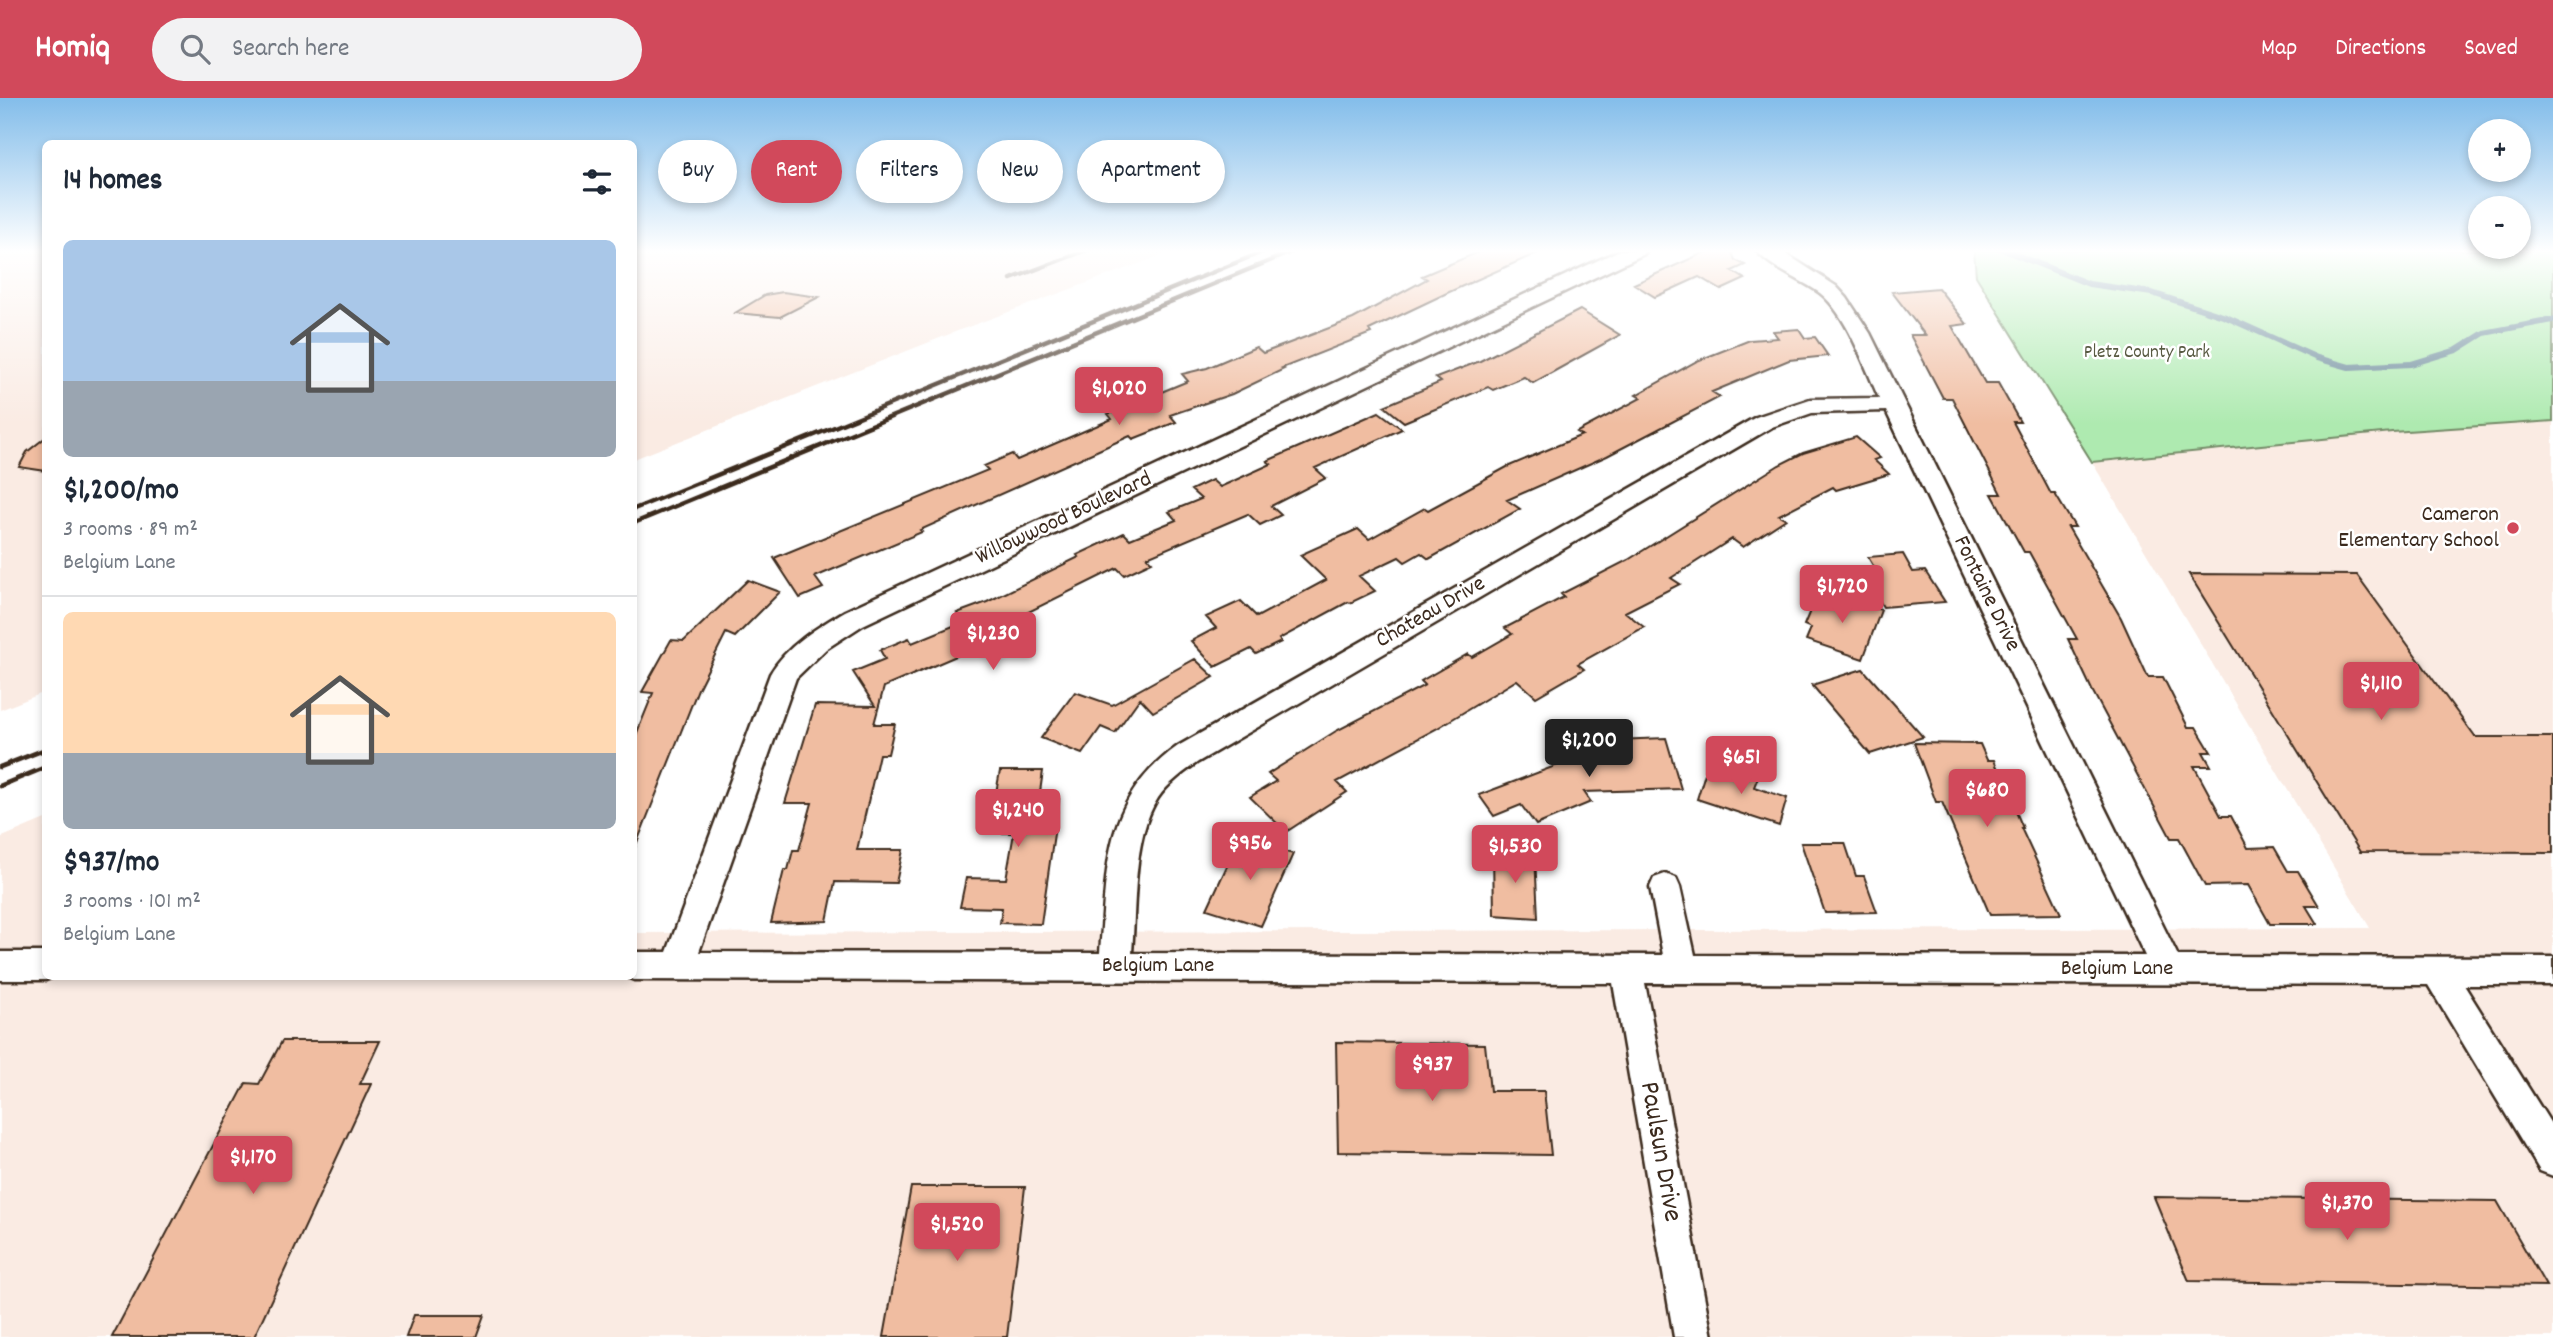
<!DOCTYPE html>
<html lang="en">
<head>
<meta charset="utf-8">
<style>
	:root { --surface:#fff; --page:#f2f2f3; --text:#1f2937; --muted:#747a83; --line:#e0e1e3; --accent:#d1495b }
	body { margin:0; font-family:Dekko,sans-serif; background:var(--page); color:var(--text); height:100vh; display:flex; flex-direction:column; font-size:26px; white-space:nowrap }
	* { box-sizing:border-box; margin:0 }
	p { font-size:23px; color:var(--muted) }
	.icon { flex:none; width:38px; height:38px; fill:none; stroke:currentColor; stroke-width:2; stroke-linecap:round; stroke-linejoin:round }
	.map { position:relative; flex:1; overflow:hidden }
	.drawer { position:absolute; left:42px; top:42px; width:595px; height:840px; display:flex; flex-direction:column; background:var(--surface); border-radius:10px; box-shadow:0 4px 10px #0003 }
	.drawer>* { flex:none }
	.guide { position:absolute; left:658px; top:42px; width:665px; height:63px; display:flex; gap:14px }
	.controls { position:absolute; left:2468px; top:21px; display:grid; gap:14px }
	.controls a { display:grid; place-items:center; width:63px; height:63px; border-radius:50%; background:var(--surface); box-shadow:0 4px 10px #0003; font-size:35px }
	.price { position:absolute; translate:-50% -60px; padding:0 16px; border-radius:7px; background:var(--accent); color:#fff; font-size:23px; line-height:46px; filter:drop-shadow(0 2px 4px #0008) }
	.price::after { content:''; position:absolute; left:50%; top:42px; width:21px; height:16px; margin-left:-10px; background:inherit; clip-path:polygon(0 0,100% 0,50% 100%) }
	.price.on { background:#222; color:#fff }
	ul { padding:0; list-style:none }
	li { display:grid; align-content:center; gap:14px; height:371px; padding:0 21px }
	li+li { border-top:2px solid var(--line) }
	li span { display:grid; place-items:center; height:217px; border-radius:10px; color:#555 }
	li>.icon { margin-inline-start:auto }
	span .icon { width:126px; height:126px; fill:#fffc; stroke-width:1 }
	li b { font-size:30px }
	h2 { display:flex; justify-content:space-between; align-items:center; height:84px; padding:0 21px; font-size:30px }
	.pill { padding:0 24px; border-radius:32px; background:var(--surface); box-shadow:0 4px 10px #0003; font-size:24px; line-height:63px }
	.pill.on { background:var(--accent); color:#fff }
	header { display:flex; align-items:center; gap:42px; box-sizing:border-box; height:98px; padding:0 35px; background:var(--accent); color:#fff }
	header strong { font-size:33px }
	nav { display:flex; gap:38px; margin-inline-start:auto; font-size:24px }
	.search { width:490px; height:63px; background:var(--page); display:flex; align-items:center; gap:18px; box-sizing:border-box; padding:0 24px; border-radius:38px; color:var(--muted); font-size:26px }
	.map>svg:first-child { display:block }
</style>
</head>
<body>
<header>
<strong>Homiq</strong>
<div class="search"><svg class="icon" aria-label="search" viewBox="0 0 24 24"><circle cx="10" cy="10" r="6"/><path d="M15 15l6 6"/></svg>Search here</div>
<nav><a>Map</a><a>Directions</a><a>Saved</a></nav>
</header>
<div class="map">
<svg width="2553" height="1239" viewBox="0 0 2553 1239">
	<rect width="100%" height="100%" fill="#fff"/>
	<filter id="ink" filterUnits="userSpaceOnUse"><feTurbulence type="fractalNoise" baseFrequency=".0143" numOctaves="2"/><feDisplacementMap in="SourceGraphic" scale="14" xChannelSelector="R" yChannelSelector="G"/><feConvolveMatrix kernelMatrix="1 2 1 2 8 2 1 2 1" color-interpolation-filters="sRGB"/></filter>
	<g filter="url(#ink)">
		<!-- built -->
		<path fill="#faebe3" d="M0,152H45V594L0,612Z
			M634,152H1176L960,232L634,361Z
			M2553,323V1239H0V740L45,721L46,878H634V835L2370,830L2092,364L2392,334Z"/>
		<!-- green -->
		<path fill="#aeeab0" stroke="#748a67" stroke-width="2" d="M1974,152H2553V323L2392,334L2092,364L1976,178Z"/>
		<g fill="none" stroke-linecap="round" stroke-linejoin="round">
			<!-- stream -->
			<path stroke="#6c8b9a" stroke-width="6" d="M2004,152L2089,186L2152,195L2226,219L2317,260L2349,269L2411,266L2457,252L2484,235L2553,222"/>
		</g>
		<!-- building -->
		<path fill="#f0bda1" stroke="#3b2a1e" stroke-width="2" d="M1483,152H1544L1447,195L1369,232L1371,235L1282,270L1284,271L1232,296L1170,317L1176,324L1133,341L1130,338L920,432L922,434L815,479L823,490L800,500L774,460L988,372L984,368L1012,356L1017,362L1112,321L1108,316L1188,283L1182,276L1207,270L1256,249L1263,255L1353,221L1427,181L1422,178Z
			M1710,152H1731L1735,162L1745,167L1732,173L1745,181L1721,192L1699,179L1655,199L1634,186Z
			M1938,190L1967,226L1952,228L1985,285H1998L2020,324H2013L2051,396H2055L2075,429H2068L2121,520L2148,579H2163L2188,629H2196L2211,654H2203L2211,668H2194L2221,718H2231L2248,750L2274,749L2288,773H2298L2319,808H2306L2317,826H2270L2248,787L2205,788L2179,740H2171L2092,592L2068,541H2077L2029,454H2024L1992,396H2001L1952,300H1943L1910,237H1925L1892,194Z
			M783,194L819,199L780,219L735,215L765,197Z
			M1580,212L1620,237L1533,285L1524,279L1493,292L1488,289L1404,324L1384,308L1441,284L1436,280L1480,263Z
			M1799,231L1805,240L1815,239L1828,258L1789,262L1712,294L1720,299L1607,358L1507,402L1520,411L1429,461L1421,455L1405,464L1399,459L1359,478L1375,493L1350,505L1348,504L1279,541L1281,544L1256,556L1251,551L1215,569L1191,543L1216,530L1206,519L1241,503L1257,519L1326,482L1300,457L1358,431L1369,441L1425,410L1428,412L1507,369L1582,337L1577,334L1641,300L1636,297L1697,263L1750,242L1778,240L1773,233Z
			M1379,314L1402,331L1315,370L1326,380L1271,408L1281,417L1260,427L1248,416L1147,459L1152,464L1124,477L1117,470L1004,526L1010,535L884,589L874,626H895L888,656H879L857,752H903L896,785L835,784L827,823L771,825L784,772H788L793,752H799L812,705H785L815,607L875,608L853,574L885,561L880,552L909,540L912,545L963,524L957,515L987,504L1079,459L1077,457L1124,435L1130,441L1176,422L1169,414L1201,401L1191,392L1212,382L1220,389L1271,366L1267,363Z
			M46,339V373L19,369L27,354Z
			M1856,339L1880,360L1874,362L1889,376L1836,392L1833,389L1779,417L1786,421L1743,449L1732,441L1671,480L1680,486L1625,514L1644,529L1578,566L1584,571L1536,599L1517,582L1436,631L1337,684L1347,694L1286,734L1250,699L1276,683L1268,676L1336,633L1425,587L1421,583L1468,556L1472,559L1512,536L1505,530L1564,499L1561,496L1628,462L1779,367L1803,355Z
			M1903,456L1913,474L1925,473L1945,504L1883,509L1865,478L1878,476L1868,459Z
			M2189,476L2357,477L2475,639H2553V755L2360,754Z
			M748,482L780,494L735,539L726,535L698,591L634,752V642L653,595L642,594L671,542L684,543Z
			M1817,496L1835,502L1837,497L1881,512L1863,561L1806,542L1811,530L1804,527Z
			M1195,561L1214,579L1153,614L1140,600L1115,635L1101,629L1082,656L1041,640L1075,594L1112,607Z
			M1863,571L1923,639L1870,656L1812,587Z
			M1666,640L1681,691L1584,694L1591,704L1536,727L1521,707L1494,718L1479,697L1592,654L1589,643Z
			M1914,645L1980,646L1987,662H1994L2023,730H2021L2061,816L1990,817L1942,704H1936Z
			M1707,669L1735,678L1737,672L1758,679L1754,689L1787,700L1779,728L1697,701Z
			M1000,673H1043L1039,701H1059L1041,826L1000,825L1002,810L960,809L966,780L1006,781L1014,735H981L987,700H995Z
			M1240,740L1293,756L1261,828L1207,811Z
			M1801,745H1845L1856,778H1864L1877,814L1825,815Z
			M1493,754L1535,757L1538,820L1494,817Z
			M282,943H380L360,986H371L254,1239H112L246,985L259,986Z
			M1336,944L1485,946L1490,993H1544L1551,1057L1338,1054Z
			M911,1089H1025L1007,1239H884Z
			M2154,1099L2497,1103L2546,1188L2189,1183Z
			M414,1217H484L476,1239H406Z"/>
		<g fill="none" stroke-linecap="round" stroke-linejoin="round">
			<defs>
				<path id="minor" d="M1620,152H1647L1644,156L863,527L826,551L796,580L699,854L1100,855C1108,770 1101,703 1178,648L1756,319L1810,301L1879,300C1865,269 1846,215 1820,195C1801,181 1771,171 1756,152H1780L1836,188L1847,200L1870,235L2178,858L2553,859V887H2464L2553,1029V1078L2540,1073L2428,887L1645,885L1712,1239H1674L1613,885L634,882L624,878H634V854H667L770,576C786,548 818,529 845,513ZM1886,313L2145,858L1695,857L1680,789L1676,780L1665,776L1654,780L1650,789L1663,857L1132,855C1136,810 1132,739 1158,700C1168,685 1184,674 1198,664L1772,329L1812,315Z
					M0,854H46V878H56L46,882H0Z"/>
			</defs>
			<!-- minor casing -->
			<use href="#minor" stroke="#3b2a1e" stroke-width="5"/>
			<!-- minor -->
			<use href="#minor" fill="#fff" fill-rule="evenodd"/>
			<!-- rail-far1 -->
			<path stroke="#3b2a1e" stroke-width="4.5" d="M1011,181L1087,152
				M634,411L1267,152
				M634,425L1296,152"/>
			<!-- rail -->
			<path stroke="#3b2a1e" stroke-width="5" d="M0,669L46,651
				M0,688L46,669"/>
		</g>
	</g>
	<!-- sky -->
	<linearGradient id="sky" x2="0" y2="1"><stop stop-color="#83bdea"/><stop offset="0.47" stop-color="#fff"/><stop offset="1" stop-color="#fff" stop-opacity="0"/></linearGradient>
	<rect width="2553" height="326" fill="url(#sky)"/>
	<!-- markers -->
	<circle fill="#d1495b" stroke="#fff" stroke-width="2.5" cx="2513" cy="430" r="7"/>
	<g text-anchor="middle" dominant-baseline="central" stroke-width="5" stroke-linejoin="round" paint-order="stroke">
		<!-- far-park labels -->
		<g font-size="19" fill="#585a42" stroke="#fff">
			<text x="2147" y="255">Pletz County Park</text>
		</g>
		<!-- poi labels -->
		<g font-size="23" fill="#3b2a1e" stroke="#fff" text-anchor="end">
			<text x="2499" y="417">Cameron<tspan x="2499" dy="26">Elementary School</tspan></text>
		</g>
		<!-- street labels -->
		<g font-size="23" fill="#3b2a1e" stroke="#fff">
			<text transform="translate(1064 421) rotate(-25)">Willowwood Boulevard</text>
			<text transform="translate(1986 496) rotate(64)">Fontaine Drive</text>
			<text transform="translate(1431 515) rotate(-30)">Chateau Drive</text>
			<text x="1158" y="868">Belgium Lane</text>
			<text x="2117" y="871">Belgium Lane</text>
		</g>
		<!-- near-street labels -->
		<g font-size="28" fill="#3b2a1e" stroke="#fff">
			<text transform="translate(1659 1054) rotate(80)">Paulsun Drive</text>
		</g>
	</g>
</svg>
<div class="controls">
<a>+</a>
<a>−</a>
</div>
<b class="price" style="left:1119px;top:329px">$1,020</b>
<b class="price" style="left:1842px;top:527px">$1,720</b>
<b class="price" style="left:993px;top:574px">$1,230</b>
<b class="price" style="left:2381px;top:624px">$1,110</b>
<b class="price on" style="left:1589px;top:681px">$1,200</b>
<b class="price" style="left:1741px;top:698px">$651</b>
<b class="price" style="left:1987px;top:731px">$680</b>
<b class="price" style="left:1018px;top:751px">$1,240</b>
<b class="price" style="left:1250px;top:784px">$956</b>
<b class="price" style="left:1515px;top:787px">$1,530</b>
<b class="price" style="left:1432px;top:1005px">$937</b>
<b class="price" style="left:253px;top:1098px">$1,170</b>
<b class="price" style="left:2347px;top:1144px">$1,370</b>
<b class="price" style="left:957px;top:1165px">$1,520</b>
<div class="guide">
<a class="pill">Buy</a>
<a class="pill on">Rent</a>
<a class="pill">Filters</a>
<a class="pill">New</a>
<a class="pill">Apartment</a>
</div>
<section class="drawer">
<h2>14 homes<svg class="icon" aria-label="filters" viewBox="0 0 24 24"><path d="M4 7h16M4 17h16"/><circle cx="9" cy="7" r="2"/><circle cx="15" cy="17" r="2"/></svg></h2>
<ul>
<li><span style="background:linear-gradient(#a9c7e8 65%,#9aa5b1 0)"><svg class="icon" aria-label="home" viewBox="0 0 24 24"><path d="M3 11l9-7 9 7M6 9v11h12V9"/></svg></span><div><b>$1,200/mo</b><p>3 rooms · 89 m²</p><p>Belgium Lane</p></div></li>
<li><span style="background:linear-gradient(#ffd9b3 65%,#9aa5b1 0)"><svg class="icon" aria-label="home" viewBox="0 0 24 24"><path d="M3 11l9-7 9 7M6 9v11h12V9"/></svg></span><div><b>$937/mo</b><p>3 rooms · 101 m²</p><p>Belgium Lane</p></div></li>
</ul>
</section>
</div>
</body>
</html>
